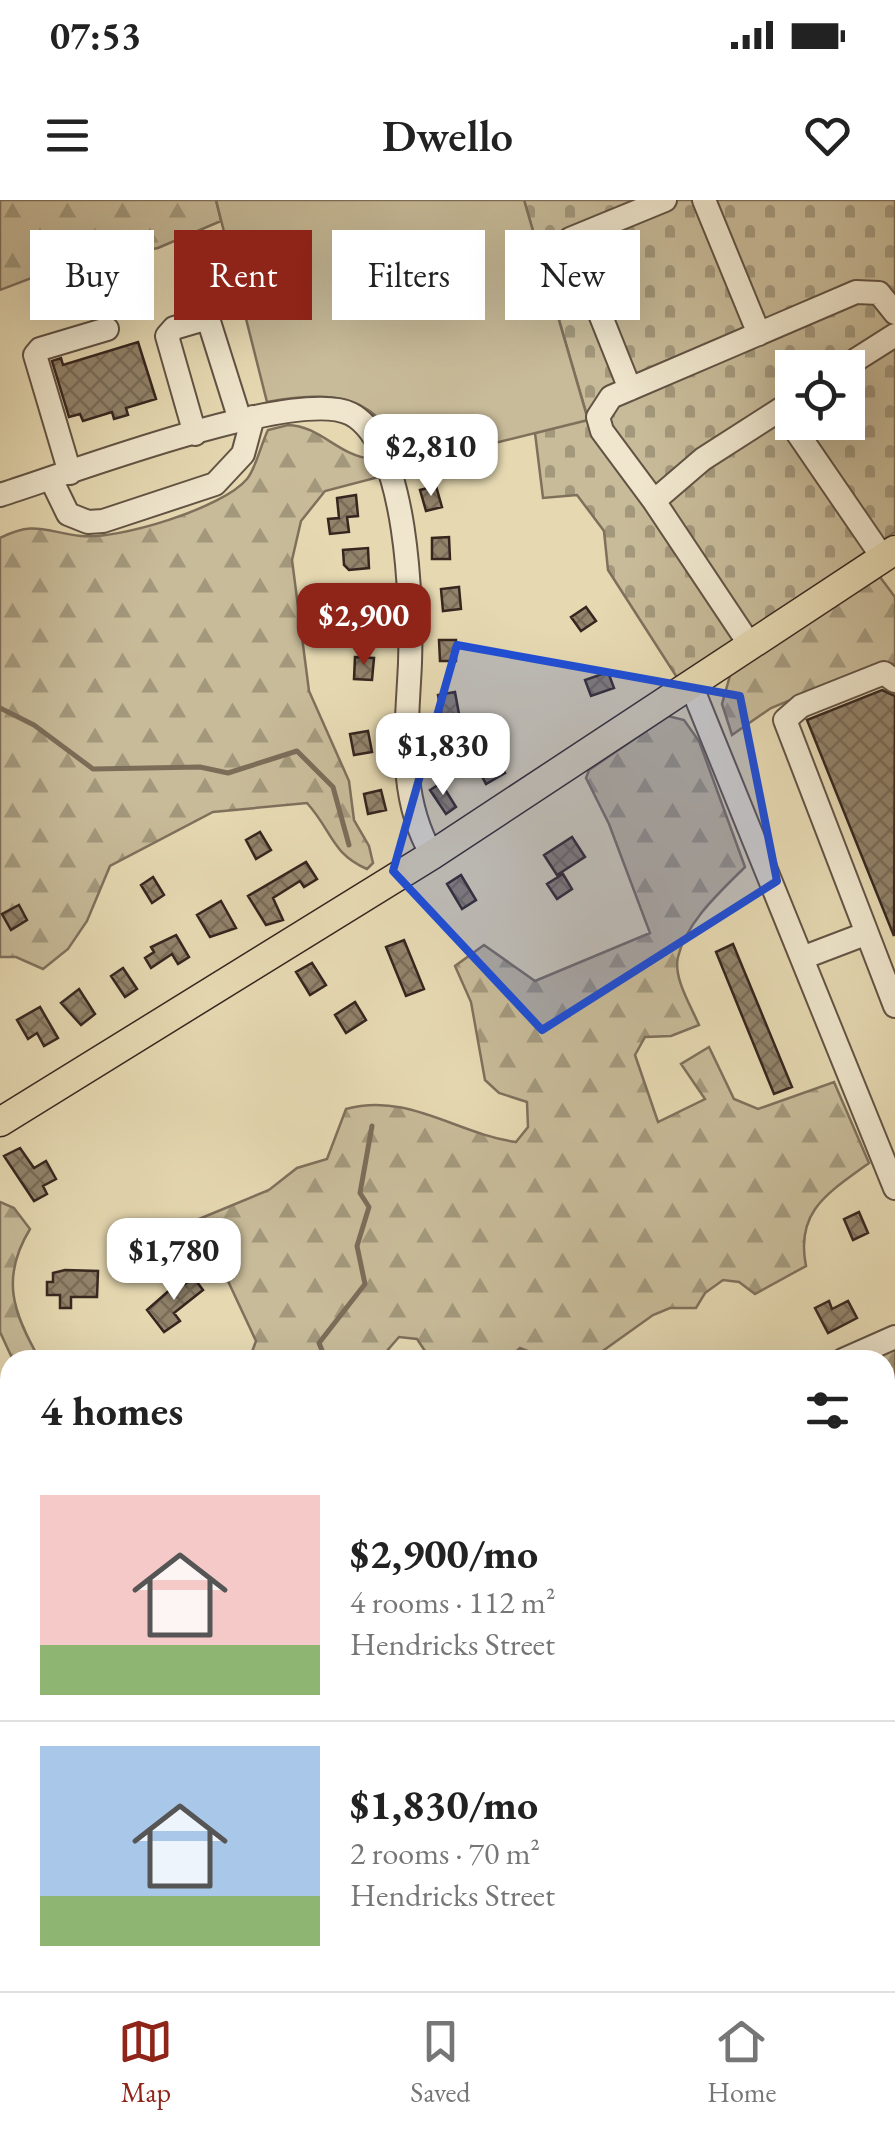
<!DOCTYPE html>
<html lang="en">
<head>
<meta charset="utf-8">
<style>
	:root { --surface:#fff; --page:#f2f2f2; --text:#222; --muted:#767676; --line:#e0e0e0; --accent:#8f2418 }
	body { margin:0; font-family:"EB Garamond",serif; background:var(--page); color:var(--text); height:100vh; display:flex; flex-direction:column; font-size:38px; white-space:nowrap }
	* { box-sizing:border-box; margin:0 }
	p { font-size:32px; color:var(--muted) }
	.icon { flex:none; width:55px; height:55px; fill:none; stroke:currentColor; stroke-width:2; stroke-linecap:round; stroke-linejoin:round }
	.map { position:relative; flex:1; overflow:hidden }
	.drawer { position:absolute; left:0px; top:1150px; width:895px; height:642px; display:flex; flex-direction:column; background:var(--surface); border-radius:30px 30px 0 0; box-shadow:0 10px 40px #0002 }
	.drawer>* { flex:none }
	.top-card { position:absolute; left:30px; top:30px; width:835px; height:90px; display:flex; gap:20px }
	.controls { position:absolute; left:775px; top:150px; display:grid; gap:20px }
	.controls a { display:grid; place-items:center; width:90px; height:90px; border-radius:0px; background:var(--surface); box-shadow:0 10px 40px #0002; font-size:50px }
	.price { position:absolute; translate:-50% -85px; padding:0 22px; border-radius:20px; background:#fff; color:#222; font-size:32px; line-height:65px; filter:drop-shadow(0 2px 5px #0008) }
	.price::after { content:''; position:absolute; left:50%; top:60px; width:30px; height:22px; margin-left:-15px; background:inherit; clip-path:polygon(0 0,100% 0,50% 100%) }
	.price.selected { background:var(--accent); color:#fff }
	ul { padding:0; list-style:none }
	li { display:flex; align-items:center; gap:30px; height:250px; padding:0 40px }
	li+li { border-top:2px solid var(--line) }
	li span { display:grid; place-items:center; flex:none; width:280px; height:200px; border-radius:0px; color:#555 }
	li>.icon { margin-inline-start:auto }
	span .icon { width:120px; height:120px; fill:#fffc; stroke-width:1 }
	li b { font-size:42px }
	h2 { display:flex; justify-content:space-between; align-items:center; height:120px; padding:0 40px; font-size:42px }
	.pill { padding:0 35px; border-radius:0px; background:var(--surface); box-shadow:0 10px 40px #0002; font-size:35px; line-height:90px }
	.pill.selected { background:var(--accent); color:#fff }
	.status { display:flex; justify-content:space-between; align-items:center; height:70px; padding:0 50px; background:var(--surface); direction:ltr }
	.status svg { height:28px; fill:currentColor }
	header { display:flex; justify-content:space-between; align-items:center; height:130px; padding:0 40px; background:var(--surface); font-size:45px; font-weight:600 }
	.tabs { display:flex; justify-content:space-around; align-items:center; height:140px; border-top:2px solid var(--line); background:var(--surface); font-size:28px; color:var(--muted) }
	.tabs a { display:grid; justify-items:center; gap:5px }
	.tabs .selected { color:var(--accent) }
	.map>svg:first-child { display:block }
</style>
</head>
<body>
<div class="status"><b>07:53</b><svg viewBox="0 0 49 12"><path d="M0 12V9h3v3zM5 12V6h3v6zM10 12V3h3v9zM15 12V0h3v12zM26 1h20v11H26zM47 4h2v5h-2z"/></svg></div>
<header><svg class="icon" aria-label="menu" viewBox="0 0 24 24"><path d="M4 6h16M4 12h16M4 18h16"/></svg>Dwello<svg class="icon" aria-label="heart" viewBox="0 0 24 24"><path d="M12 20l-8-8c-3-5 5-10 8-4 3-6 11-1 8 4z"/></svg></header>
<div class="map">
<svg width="895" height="1791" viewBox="0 0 895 1791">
	<defs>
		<pattern id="forest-firs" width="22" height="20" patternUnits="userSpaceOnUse" patternTransform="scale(2.5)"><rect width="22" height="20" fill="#c8bb99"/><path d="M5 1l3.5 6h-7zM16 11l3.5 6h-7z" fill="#a3987c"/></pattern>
		<pattern id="cemetery-stones" width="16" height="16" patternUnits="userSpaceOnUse" patternTransform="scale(2.5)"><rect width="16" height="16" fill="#c8bb99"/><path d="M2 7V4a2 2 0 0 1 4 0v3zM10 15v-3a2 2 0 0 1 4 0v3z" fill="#a3987c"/></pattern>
		<pattern id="building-cross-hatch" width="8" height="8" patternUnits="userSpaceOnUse" patternTransform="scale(2.5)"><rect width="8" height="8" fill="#92836b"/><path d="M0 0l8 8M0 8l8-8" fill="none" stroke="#786b57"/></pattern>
	</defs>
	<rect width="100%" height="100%" fill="#e6d9b2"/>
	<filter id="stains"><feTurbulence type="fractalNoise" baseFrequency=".002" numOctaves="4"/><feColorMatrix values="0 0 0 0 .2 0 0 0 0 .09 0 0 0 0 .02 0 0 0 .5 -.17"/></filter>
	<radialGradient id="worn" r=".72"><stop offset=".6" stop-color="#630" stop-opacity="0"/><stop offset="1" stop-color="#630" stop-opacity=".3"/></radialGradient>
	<!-- forest -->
	<path fill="url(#forest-firs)" stroke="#7f705c" stroke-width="2.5" d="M0,0H216L221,21L158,48L71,63L0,90Z
		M288,225C321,226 338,256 372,259L379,277L325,291L301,321L292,360L309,491L349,581L354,620L369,646L373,663L367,669C331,653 333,632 307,603L213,612L110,666L87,721L68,749L43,769L16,757H0V338C35,320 45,332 81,336C118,340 223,308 247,279C256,268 261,244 268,230Z
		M880,377L895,397V464H877L771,508L732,535L722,504L731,472Z
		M668,516L684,520L699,541L745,667C721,691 686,722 678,757C673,778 691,806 699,825L671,836L645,837L635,855L658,922L705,899L681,864L709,847L734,899L758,909L834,882L869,963C828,993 795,1011 806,1066L755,1094L739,1082L723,1080L705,1093L696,1108H670L653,1115L590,1160H550L520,1148L506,1160H431L417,1139L399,1137L379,1160H249L256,1141L199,1019L269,990L297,968L327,959L346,909C408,892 457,934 516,942L528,927L527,902L499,893L485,880L471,802L455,766L484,745L535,781L650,733L609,624L586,578L589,570Z
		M0,1002L14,1008L30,1029C0,1078 13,1113 40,1160H13L0,1132Z
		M895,1146V1537L885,1540V1160H864Z
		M674,1782L677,1791H578L601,1783Z"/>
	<!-- cemetery -->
	<path fill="url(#cemetery-stones)" stroke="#7f705c" stroke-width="2.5" fill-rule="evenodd" d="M524,0H895V332L678,479L608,370L604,331L577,295L543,298L535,233L588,219ZM792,168H848V222H792Z"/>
	<!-- park -->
	<path fill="#c8bb99" stroke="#7f705c" stroke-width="2.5" d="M216,0H524L588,220L401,266C385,191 330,191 267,202Z"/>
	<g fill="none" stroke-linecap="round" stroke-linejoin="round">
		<!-- stream -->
		<path stroke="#7c6d59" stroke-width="5" d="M0,508L34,525L93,569L200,567L228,573L297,551L333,587L349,645
			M326,1160L319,1143L365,1084L357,1046L369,1007L360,993L372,926
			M647,1782L649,1791
			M428,1791L454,1782"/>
	</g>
	<!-- building -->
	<path fill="url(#building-cross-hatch)" stroke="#36261f" stroke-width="2.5" d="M138,142L156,199L126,208L128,215L114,219L112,212L83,221L80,214L69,217L52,161L61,158L63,165Z
		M436,286L442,307L426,311L420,290Z
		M356,295L358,316L347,317L349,332L330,334L328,319L339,318L337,298Z
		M449,337L450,359H432V338Z
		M368,348L369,368L349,370L344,365L343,350Z
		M459,387L461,409L443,411L441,389Z
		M372,398L373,420H355L354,399Z
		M586,407L596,421L581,431L571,417Z
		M439,440H456V461H440Z
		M355,457L374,458L372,480L354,479Z
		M608,472L614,488L591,496L585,480Z
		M882,490L895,496L894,736L807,520Z
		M455,492L461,525L444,528L438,495Z
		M368,531L372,552L354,555L350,534Z
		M497,559L505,573L486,584L478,569Z
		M441,583L456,607L446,614L430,590Z
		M381,590L386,610L368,614L364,594Z
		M260,632L271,650L256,659L246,640Z
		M572,637L585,657L557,675L544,655Z
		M306,662L317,679L304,687L300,681L273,698L283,720L266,725L248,696Z
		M563,674L572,689L557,699L547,684Z
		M461,675L476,700L462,709L447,684Z
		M153,677L164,695L152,703L141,685Z
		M221,701L236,728L210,737L197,715Z
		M19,705L27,720L11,730L2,714Z
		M176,735L189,757L178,764L172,754L151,768L145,758L154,752L151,747Z
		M404,740L424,789L406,796L386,747Z
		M733,744L792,887L774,894L716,752Z
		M312,763L326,785L310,795L296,772Z
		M123,768L137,789L125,797L111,776Z
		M79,789L95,814L81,825L61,803Z
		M355,802L366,820L346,833L335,815Z
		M40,807L58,838L44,846L37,833L28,839L17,820Z
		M20,948L34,968L46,961L56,979L43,986L47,994L34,1001L4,956Z
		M859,1012L868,1033L853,1040L844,1019Z
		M65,1070L98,1071L97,1097H71V1108H60V1095H47V1082H53V1073Z
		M194,1078L203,1090L174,1113L180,1121L164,1132L147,1110L181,1080L185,1084Z
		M829,1101L832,1109L848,1101L857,1118L828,1133L815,1108Z"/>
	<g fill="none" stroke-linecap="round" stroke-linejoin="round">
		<defs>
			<path id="minor" d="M704,0L759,134
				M188,55L240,220
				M843,168L895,135
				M630,189L570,39L665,0
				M790,203L781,209L883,358
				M781,209L703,259L654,301L602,231L598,217L611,197L856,92L879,93L895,113
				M195,234L167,136L174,128L208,118
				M70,273L35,155L40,149L107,129
				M51,279L68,314L88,322L103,321L215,284L243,254L253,217
				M0,295C65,275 296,186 351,214C408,244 412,405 410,463C407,530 397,595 432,655
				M654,301L750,445
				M895,481L884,473L801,506L785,520L895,806
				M691,485L895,988
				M802,758L865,734
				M843,1160L895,1137
				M0,1352L10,1348
				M0,1545L10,1540
				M885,1664H895
				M303,1782H326
				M163,1791L177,1782
				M527,1791L552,1782
				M733,1791L734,1782"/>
			<path id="major" d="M0,922L432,655L895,350
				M0,1604L10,1652
				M79,1782L84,1791"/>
		</defs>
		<!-- minor casing -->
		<use href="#minor" stroke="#625344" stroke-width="26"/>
		<!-- major casing -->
		<use href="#major" stroke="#36261f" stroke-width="31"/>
		<!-- minor -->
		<use href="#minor" stroke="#efe6cd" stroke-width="22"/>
		<!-- major -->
		<use href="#major" stroke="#e6d9b2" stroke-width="28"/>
	</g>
	<!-- marked area -->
	<path fill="#1d4ed8" fill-opacity="0.2" stroke="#1d4ed8" stroke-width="8" stroke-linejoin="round" d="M457,445L740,496L777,681L542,830L393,671Z"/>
	<rect width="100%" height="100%" filter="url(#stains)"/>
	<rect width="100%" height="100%" fill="url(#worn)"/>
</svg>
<div class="controls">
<a><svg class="icon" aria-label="locate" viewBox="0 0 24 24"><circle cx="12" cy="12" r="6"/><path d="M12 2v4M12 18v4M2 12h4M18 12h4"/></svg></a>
</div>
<b class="price" style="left:431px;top:299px">$2,810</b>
<b class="price selected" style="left:364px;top:468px">$2,900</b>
<b class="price" style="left:443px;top:598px">$1,830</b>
<b class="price" style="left:174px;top:1103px">$1,780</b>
<div class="top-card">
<a class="pill">Buy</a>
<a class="pill selected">Rent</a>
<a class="pill">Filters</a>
<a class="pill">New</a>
</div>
<section class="drawer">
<h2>4 homes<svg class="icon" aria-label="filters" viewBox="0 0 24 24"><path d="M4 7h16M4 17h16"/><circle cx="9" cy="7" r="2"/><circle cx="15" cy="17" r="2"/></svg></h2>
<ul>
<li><span style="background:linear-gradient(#f6c9c9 75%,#8fb573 0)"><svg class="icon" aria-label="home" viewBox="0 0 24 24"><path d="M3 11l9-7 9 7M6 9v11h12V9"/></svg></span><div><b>$2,900/mo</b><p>4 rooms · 112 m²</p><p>Hendricks Street</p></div></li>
<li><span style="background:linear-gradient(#a9c7e8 75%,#8fb573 0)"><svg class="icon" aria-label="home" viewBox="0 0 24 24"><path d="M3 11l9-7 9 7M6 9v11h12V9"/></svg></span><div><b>$1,830/mo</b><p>2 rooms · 70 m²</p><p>Hendricks Street</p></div></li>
</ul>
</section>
</div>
<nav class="tabs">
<a class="selected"><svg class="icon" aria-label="map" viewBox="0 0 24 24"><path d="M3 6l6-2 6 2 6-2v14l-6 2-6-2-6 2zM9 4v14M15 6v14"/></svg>Map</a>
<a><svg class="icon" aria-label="saved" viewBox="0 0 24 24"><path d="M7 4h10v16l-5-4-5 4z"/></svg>Saved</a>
<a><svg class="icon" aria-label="home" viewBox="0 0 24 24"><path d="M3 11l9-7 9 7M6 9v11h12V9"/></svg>Home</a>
</nav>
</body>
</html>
